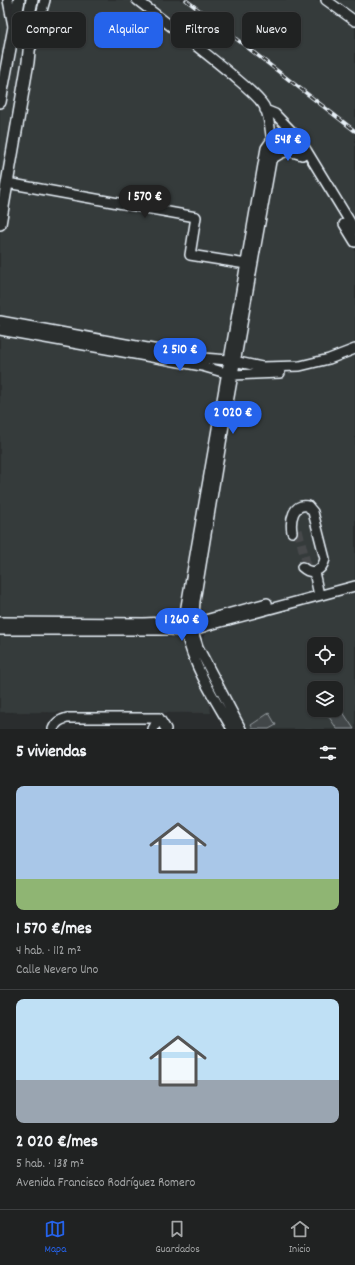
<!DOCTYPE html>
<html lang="es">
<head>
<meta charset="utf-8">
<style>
	:root { --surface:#202222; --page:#2d2f2f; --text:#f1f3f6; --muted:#a2a4a5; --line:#3d3f40; --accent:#2563eb }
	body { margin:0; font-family:Dekko,sans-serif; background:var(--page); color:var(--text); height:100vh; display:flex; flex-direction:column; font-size:15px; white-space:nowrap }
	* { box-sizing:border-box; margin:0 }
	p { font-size:13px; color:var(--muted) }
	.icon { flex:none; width:22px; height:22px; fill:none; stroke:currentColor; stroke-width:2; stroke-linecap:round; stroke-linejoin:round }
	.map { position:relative; height:729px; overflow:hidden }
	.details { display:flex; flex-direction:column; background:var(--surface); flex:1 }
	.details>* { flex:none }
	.hud { position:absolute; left:12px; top:12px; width:331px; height:36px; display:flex; gap:8px }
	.tools { position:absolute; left:307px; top:637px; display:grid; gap:8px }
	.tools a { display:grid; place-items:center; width:36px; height:36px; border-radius:8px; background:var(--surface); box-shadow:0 1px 3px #0004,0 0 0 1px var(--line); font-size:20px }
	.price { position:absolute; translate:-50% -34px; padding:0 9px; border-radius:14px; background:var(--accent); color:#fff; font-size:13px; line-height:26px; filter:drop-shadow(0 1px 2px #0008) }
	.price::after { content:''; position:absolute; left:50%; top:24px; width:12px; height:9px; margin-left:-6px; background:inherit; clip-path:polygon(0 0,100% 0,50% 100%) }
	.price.on { background:#222; color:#fff }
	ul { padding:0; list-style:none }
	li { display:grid; align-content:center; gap:8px; height:212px; padding:0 16px }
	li+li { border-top:1px solid var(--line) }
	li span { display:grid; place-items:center; height:124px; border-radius:8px; color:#555 }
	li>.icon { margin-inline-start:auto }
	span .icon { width:72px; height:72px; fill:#fffc; stroke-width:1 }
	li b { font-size:17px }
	h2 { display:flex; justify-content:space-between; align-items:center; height:48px; padding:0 16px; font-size:17px }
	.pill { padding:0 14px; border-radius:8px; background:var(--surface); box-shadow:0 1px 3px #0004,0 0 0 1px var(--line); font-size:14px; line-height:36px }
	.pill.on { background:var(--accent); color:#fff }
	.tabs { display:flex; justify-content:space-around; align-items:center; height:56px; border-top:1px solid var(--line); background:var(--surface); font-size:11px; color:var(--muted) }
	.tabs a { display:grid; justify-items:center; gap:2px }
	.tabs .on { color:var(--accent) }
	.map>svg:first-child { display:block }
</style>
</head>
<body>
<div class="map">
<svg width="355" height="729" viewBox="0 0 355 729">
	<rect width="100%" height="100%" fill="#2a2d2e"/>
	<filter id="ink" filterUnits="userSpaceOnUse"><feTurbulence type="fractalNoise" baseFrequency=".025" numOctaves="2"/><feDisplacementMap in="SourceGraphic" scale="8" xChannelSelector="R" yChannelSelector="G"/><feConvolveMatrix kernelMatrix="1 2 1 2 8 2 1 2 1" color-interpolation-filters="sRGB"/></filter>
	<g filter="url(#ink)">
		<!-- built -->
		<path fill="#363a3b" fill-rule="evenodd" d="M0,0H355V590L198,633L211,713L0,712Z
			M355,592V729H246L203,647L202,640L205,634L208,632ZM314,644H336V666H314ZM314,688H336V710H314Z"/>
		<!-- green -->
		<path fill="#424648" stroke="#959ca0" d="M337,703L354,729H337L325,711L327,710H336Z
			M269,713L276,725L269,729H253L251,725Z"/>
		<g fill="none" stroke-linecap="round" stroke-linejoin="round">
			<!-- minor-tunnel -->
			<path stroke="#464a4c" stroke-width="9" stroke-dasharray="9 4.5" stroke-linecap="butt" d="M298,530L307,566"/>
			<defs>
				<path id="minor" d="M8,0L13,26
					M137,0C168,24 200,48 231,74C240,82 257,95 264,106C271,119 270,135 273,150L224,425L195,601L193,631L198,647L241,729
					M326,0L355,21
					M32,46L45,0
					M265,110L275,114L300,140L355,230
					M271,160C284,150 288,150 302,155
					M7,183L196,217L190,255L246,264
					M344,224L355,242
					M0,321L202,358L229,360L262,367L300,366L329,359L355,349
					M0,330L202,366L233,375L280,373
					M292,532C290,520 293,503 308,506L313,512L314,516L325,559C322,571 312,576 302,567
					M314,572L319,595
					M0,622L144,623L205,620L267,603
					M0,630H171C185,632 192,631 206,626L355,586
					M159,718L166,729
					M53,729C56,722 60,720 67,718H159
					M153,729L159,718
					M232,729C213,696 186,656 184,618L266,148L271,141"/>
				<path id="major" d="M0,102L19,0
					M0,224L28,62L30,41V10L32,0"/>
			</defs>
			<!-- minor casing -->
			<use href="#minor" stroke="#e8f1f8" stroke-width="12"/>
			<!-- major casing -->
			<use href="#major" stroke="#e8f1f8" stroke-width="14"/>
			<!-- minor -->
			<use href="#minor" stroke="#2a2d2e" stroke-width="9"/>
			<!-- major -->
			<use href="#major" stroke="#2a2d2e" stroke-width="11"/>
			<defs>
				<path id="rail" d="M186,0L355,131"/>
			</defs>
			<!-- rail casing -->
			<use href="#rail" stroke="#e8f1f8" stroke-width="3.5"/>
			<!-- rail -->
			<use href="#rail" stroke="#2a2d2e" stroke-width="2" stroke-dasharray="6" stroke-linecap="butt"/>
		</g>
	</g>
</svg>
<div class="tools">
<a><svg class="icon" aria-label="locate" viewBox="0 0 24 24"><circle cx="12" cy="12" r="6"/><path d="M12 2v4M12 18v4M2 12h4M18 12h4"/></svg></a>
<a><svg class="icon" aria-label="layers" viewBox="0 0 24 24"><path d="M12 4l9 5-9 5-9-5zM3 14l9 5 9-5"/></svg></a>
</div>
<b class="price" style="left:288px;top:162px">548 €</b>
<b class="price on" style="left:145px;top:219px">1 570 €</b>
<b class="price" style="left:180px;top:372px">2 510 €</b>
<b class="price" style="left:233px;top:435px">2 020 €</b>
<b class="price" style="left:182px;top:642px">1 260 €</b>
<div class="hud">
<a class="pill">Comprar</a>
<a class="pill on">Alquilar</a>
<a class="pill">Filtros</a>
<a class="pill">Nuevo</a>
</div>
</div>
<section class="details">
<h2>5 viviendas<svg class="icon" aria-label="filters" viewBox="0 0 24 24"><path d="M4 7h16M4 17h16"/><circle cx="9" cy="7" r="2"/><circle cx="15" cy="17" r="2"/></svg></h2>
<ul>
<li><span style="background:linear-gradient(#a9c7e8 75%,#8fb573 0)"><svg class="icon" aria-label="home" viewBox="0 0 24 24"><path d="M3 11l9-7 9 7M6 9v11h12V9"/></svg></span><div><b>1 570 €/mes</b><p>4 hab. · 112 m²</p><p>Calle Nevero Uno</p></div></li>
<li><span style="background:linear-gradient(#bfe0f5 65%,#9aa5b1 0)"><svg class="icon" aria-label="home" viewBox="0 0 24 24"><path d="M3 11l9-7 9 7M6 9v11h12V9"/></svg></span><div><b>2 020 €/mes</b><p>5 hab. · 138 m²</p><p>Avenida Francisco Rodríguez Romero</p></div></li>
</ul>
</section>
<nav class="tabs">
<a class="on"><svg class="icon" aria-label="map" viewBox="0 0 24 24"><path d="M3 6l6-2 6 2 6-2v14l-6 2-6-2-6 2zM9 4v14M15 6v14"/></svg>Mapa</a>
<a><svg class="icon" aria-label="saved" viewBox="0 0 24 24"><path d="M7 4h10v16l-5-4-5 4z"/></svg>Guardados</a>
<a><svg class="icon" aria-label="home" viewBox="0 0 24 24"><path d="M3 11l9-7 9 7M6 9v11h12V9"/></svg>Inicio</a>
</nav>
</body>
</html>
